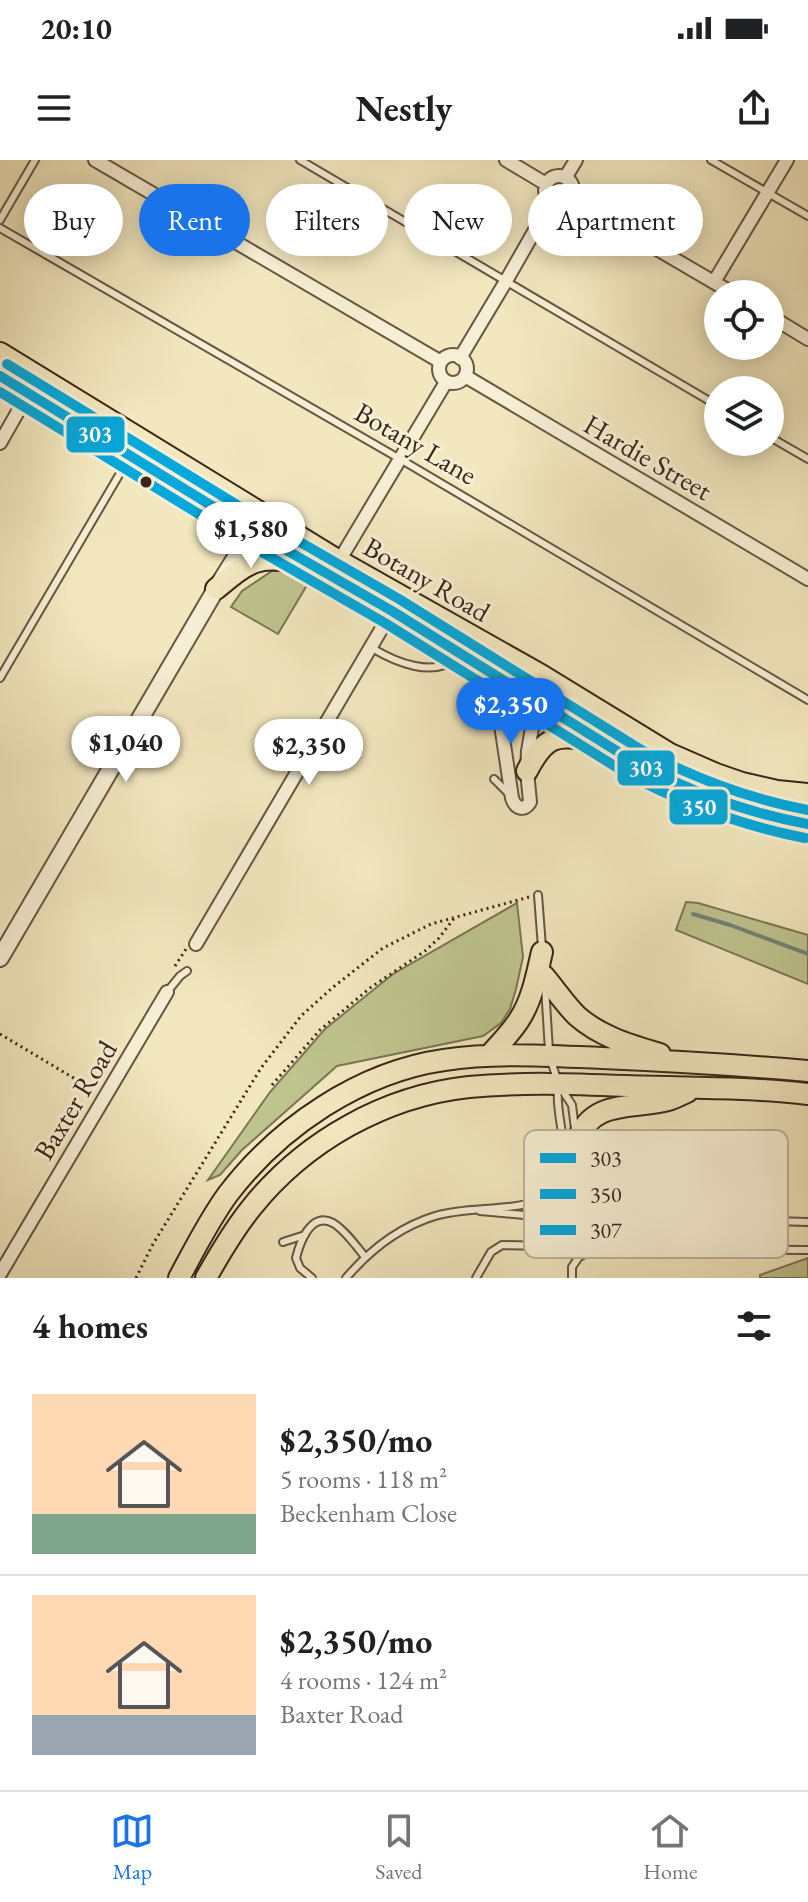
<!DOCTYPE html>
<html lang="en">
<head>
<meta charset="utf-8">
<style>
	:root { --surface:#fff; --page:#f6f6f6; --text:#202124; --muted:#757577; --line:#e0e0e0; --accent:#1a73e8 }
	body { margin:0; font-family:"EB Garamond",serif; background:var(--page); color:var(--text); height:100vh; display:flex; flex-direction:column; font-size:30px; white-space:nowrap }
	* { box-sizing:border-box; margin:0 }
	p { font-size:26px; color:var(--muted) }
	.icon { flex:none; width:44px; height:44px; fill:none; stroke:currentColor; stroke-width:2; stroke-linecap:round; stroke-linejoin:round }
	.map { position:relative; height:1118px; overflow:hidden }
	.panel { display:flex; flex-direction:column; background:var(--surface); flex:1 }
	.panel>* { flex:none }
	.banner { position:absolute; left:24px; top:24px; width:760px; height:72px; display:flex; gap:16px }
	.fabs { position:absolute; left:704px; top:120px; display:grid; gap:16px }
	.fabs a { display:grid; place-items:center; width:80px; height:80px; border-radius:50%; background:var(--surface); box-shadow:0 4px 20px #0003; font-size:40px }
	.price { position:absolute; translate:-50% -68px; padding:0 18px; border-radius:28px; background:#fff; color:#222; font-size:26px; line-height:52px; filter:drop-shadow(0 2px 4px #0008) }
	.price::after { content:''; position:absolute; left:50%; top:48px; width:24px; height:18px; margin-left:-12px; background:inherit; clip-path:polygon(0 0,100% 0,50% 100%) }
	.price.active { background:var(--accent); color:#fff }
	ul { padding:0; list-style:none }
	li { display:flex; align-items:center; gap:24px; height:200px; padding:0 32px }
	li+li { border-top:2px solid var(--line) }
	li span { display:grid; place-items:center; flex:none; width:224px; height:160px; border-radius:0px; color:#555 }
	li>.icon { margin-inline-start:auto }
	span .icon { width:96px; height:96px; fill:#fffc; stroke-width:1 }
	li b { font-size:34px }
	h2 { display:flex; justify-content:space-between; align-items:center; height:96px; padding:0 32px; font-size:34px }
	.chip { padding:0 28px; border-radius:36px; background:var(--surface); box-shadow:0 4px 20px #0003; font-size:28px; line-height:72px }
	.chip.active { background:var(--accent); color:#fff }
	.status { display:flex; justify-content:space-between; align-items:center; height:56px; padding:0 40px; background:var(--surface); direction:ltr }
	.status svg { height:22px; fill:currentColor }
	header { display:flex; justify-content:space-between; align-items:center; height:104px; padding:0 32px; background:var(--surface); font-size:36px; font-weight:700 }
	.tab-bar { display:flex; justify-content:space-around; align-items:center; height:112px; border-top:2px solid var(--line); background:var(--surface); font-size:22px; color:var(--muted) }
	.tab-bar a { display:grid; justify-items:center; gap:4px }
	.tab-bar .active { color:var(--accent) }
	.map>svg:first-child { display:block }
</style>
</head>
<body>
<div class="status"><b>20:10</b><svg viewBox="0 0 49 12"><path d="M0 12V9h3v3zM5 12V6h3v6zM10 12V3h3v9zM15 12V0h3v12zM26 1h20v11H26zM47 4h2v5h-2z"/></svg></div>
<header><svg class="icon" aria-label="menu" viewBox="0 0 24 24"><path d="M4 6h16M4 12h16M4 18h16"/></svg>Nestly<svg class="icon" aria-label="share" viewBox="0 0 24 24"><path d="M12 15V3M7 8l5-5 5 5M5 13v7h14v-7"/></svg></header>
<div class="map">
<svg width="808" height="1118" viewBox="0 0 808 1118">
	<rect width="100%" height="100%" fill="#f2e7bf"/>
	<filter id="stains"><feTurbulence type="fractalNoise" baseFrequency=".0025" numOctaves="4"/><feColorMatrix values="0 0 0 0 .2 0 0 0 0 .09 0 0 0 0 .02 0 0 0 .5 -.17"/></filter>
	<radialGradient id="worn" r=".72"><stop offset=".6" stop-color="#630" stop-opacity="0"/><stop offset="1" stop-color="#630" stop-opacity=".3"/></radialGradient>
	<!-- green -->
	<path fill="#bfc48f" stroke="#7c7554" stroke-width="2" d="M272,411H284L307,425L278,474L231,447L242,431Z
		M686,742L698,743L808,775V824L676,770Z
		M517,743L523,797L516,829L510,849L501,863L483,876L337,906L242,990L220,1015L208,1020L270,932L325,869L393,814Z
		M808,1098V1118H760V1115Z"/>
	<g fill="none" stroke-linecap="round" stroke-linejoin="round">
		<!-- stream -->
		<path stroke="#748276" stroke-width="4" d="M693,754L730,765L808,794"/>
		<defs>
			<path id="service" d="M300,0L718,246
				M711,0L808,56
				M0,60L35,0
				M0,68L400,299L808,540
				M770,277L808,299
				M372,488C395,502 435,519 457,497
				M0,518L129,298
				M494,619L510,635
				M538,735L542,787
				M545,826L549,891
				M167,832L180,816L187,811
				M551,901L559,925L572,945L575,969
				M555,1026L574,1042L587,1049L686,1059L808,1062
				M555,1026C555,1012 562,1001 563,988C563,967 556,950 558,928
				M480,1051L567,1059L600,1053
				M283,1082L305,1075
				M312,1118L300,1108L296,1098C300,1082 311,1051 333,1063C345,1070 356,1086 365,1097
				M346,1118C370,1090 399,1067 435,1056C467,1046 511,1052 538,1040C546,1037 551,1030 557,1025C560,1023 565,1021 567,1018C576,1010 576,995 577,984
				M476,1118L491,1092L502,1085L550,1086L579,1097L592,1090L603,1089L808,1090
				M572,1118V1107L579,1097"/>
			<path id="minor" d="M95,0L441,202
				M506,0L546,24
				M545 30a14 14 0 1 1 28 0a14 14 0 1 1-28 0Z
				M565,18L576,0
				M570,38L734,134
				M714,122L787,0
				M770,156L808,179
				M439 209a14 14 0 1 1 28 0a14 14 0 1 1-28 0Z
				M460,198L506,121L551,42
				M465,216L808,419
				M0,283L28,234
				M339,401L446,222
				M466,503L490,538L500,558L512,638C515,648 524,652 530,642L527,611L528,591L541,515
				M196,784L392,451
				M0,1114L167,832"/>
			<path id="tertiary" d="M0,798L216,429L258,362"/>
			<path id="primary" d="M0,193L339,401L541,515L670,594L716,614L742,623L777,631L808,634
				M0,216L53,247L253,371L392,451L636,603C691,633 746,654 808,664
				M216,429C246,404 259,392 299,404
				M527,611C545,576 556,573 594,581
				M544,816C555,829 565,844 577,856C601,877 630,885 660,894
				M489,896C500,883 514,870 522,855C533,836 537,813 542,792
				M577,981C592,940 629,949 664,941C672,940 680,935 687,932
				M179,1118C194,1090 209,1060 228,1034C279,967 360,912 444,900C497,892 549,896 602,898C671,901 739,905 808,911
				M206,1118C220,1093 234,1069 252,1047C305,981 385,936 469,927C521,922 574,924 627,926C687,928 748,927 808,934"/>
		</defs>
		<!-- service casing -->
		<use href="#service" stroke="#675642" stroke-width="10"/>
		<!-- minor casing -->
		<use href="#minor" stroke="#675642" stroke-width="16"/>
		<!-- tertiary casing -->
		<use href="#tertiary" stroke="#675642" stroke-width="20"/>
		<!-- primary casing -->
		<use href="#primary" stroke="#392619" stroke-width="24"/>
		<!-- path -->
		<path stroke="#392619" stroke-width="3" stroke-dasharray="2 4" stroke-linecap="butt" d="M175,806L186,789
			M0,874L92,929
			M272,925L320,870L370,828L425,791L439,778L455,757
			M136,1118L153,1084L261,908L301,856L332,828L383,788L431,764L529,737"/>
		<!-- service -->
		<use href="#service" stroke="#f7efd5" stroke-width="6"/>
		<!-- minor -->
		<use href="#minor" stroke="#f7efd5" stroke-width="12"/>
		<!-- tertiary -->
		<use href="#tertiary" stroke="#f7efd5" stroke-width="16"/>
		<!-- primary -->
		<use href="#primary" stroke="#f2e7bf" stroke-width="20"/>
		<defs>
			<path id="bus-1" d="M0,216L253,371L392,451L636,603C691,632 747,653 808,664"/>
			<path id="bus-2" d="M0,232L246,383L385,463L629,615C686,645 743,666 805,678"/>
			<path id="bus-3" d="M7,204L260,359L399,439L643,591C696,619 749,639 808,650"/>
		</defs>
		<!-- bus-1 casing -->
		<use href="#bus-1" stroke="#f7efd5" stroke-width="16"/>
		<!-- bus-2 casing -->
		<use href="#bus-2" stroke="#f7efd5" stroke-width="16"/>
		<!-- bus-3 casing -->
		<use href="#bus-3" stroke="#f7efd5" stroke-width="16"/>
		<!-- bus-1 -->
		<use href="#bus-1" stroke="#06a7da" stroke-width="10"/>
		<!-- bus-2 -->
		<use href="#bus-2" stroke="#06a7da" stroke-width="10"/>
		<!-- bus-3 -->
		<use href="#bus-3" stroke="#06a7da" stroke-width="10"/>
	</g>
	<!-- markers -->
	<circle fill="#392619" stroke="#f7efd5" stroke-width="3" cx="146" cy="322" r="7"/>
	<g text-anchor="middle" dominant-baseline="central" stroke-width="6" stroke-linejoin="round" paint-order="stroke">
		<!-- street labels -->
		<g font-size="28" fill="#392619" stroke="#f7efd5">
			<text transform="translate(416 283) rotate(30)">Botany Lane</text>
			<text transform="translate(648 297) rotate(30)">Hardie Street</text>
			<text transform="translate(427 419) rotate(30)">Botany Road</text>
			<text transform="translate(75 940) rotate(-59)">Baxter Road</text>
		</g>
	</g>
	<!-- legend -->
	<rect x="524" y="970" width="264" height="128" rx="12" fill="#f7efd5" stroke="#beb39d" stroke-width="2"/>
	<rect x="540" y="993" width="36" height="10" fill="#06a7da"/>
	<rect x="540" y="1029" width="36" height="10" fill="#06a7da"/>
	<rect x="540" y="1065" width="36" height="10" fill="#06a7da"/>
	<g font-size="22" fill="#392619">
		<text x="590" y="1006">303</text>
		<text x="590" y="1042">350</text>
		<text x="590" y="1078">307</text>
	</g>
	<g stroke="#f7efd5" stroke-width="3">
		<rect x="65" y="255" width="61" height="39" rx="8" fill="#06a7da"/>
		<rect x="616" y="589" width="60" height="38" rx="8" fill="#06a7da"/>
		<rect x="668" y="628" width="61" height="38" rx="8" fill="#06a7da"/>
	</g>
	<g font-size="22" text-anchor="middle" font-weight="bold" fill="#fff">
		<text x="95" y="282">303</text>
		<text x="646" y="616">303</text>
		<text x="699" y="655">350</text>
	</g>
	<rect width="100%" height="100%" filter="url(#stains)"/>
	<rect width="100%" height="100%" fill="url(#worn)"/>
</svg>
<div class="fabs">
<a><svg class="icon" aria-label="locate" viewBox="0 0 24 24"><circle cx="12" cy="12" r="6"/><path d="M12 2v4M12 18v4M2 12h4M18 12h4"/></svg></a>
<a><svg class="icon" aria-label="layers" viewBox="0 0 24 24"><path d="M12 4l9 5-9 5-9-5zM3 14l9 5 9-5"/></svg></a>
</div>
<b class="price" style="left:251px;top:410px">$1,580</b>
<b class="price active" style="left:511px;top:586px">$2,350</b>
<b class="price" style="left:126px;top:624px">$1,040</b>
<b class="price" style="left:309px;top:627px">$2,350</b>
<div class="banner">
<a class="chip">Buy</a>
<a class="chip active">Rent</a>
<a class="chip">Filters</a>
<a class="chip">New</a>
<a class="chip">Apartment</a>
</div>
</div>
<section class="panel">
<h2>4 homes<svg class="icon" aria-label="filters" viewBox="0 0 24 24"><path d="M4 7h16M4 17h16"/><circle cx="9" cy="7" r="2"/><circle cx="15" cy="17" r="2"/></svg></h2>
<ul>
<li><span style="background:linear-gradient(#ffd9b3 75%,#7fa58c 0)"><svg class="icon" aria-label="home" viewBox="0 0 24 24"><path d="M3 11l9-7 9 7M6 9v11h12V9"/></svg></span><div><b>$2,350/mo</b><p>5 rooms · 118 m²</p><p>Beckenham Close</p></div></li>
<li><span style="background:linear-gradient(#ffd9b3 75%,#9aa5b1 0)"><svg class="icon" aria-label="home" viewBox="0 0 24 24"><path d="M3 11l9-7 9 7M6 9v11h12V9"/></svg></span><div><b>$2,350/mo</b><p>4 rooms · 124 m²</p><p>Baxter Road</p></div></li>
</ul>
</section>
<nav class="tab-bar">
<a class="active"><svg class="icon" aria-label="map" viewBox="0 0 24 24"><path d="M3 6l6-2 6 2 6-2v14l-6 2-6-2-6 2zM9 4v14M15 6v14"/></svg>Map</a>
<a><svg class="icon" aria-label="saved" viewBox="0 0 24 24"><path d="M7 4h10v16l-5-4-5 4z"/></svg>Saved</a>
<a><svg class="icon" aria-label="home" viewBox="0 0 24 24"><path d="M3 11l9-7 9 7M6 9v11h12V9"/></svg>Home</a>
</nav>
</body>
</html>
